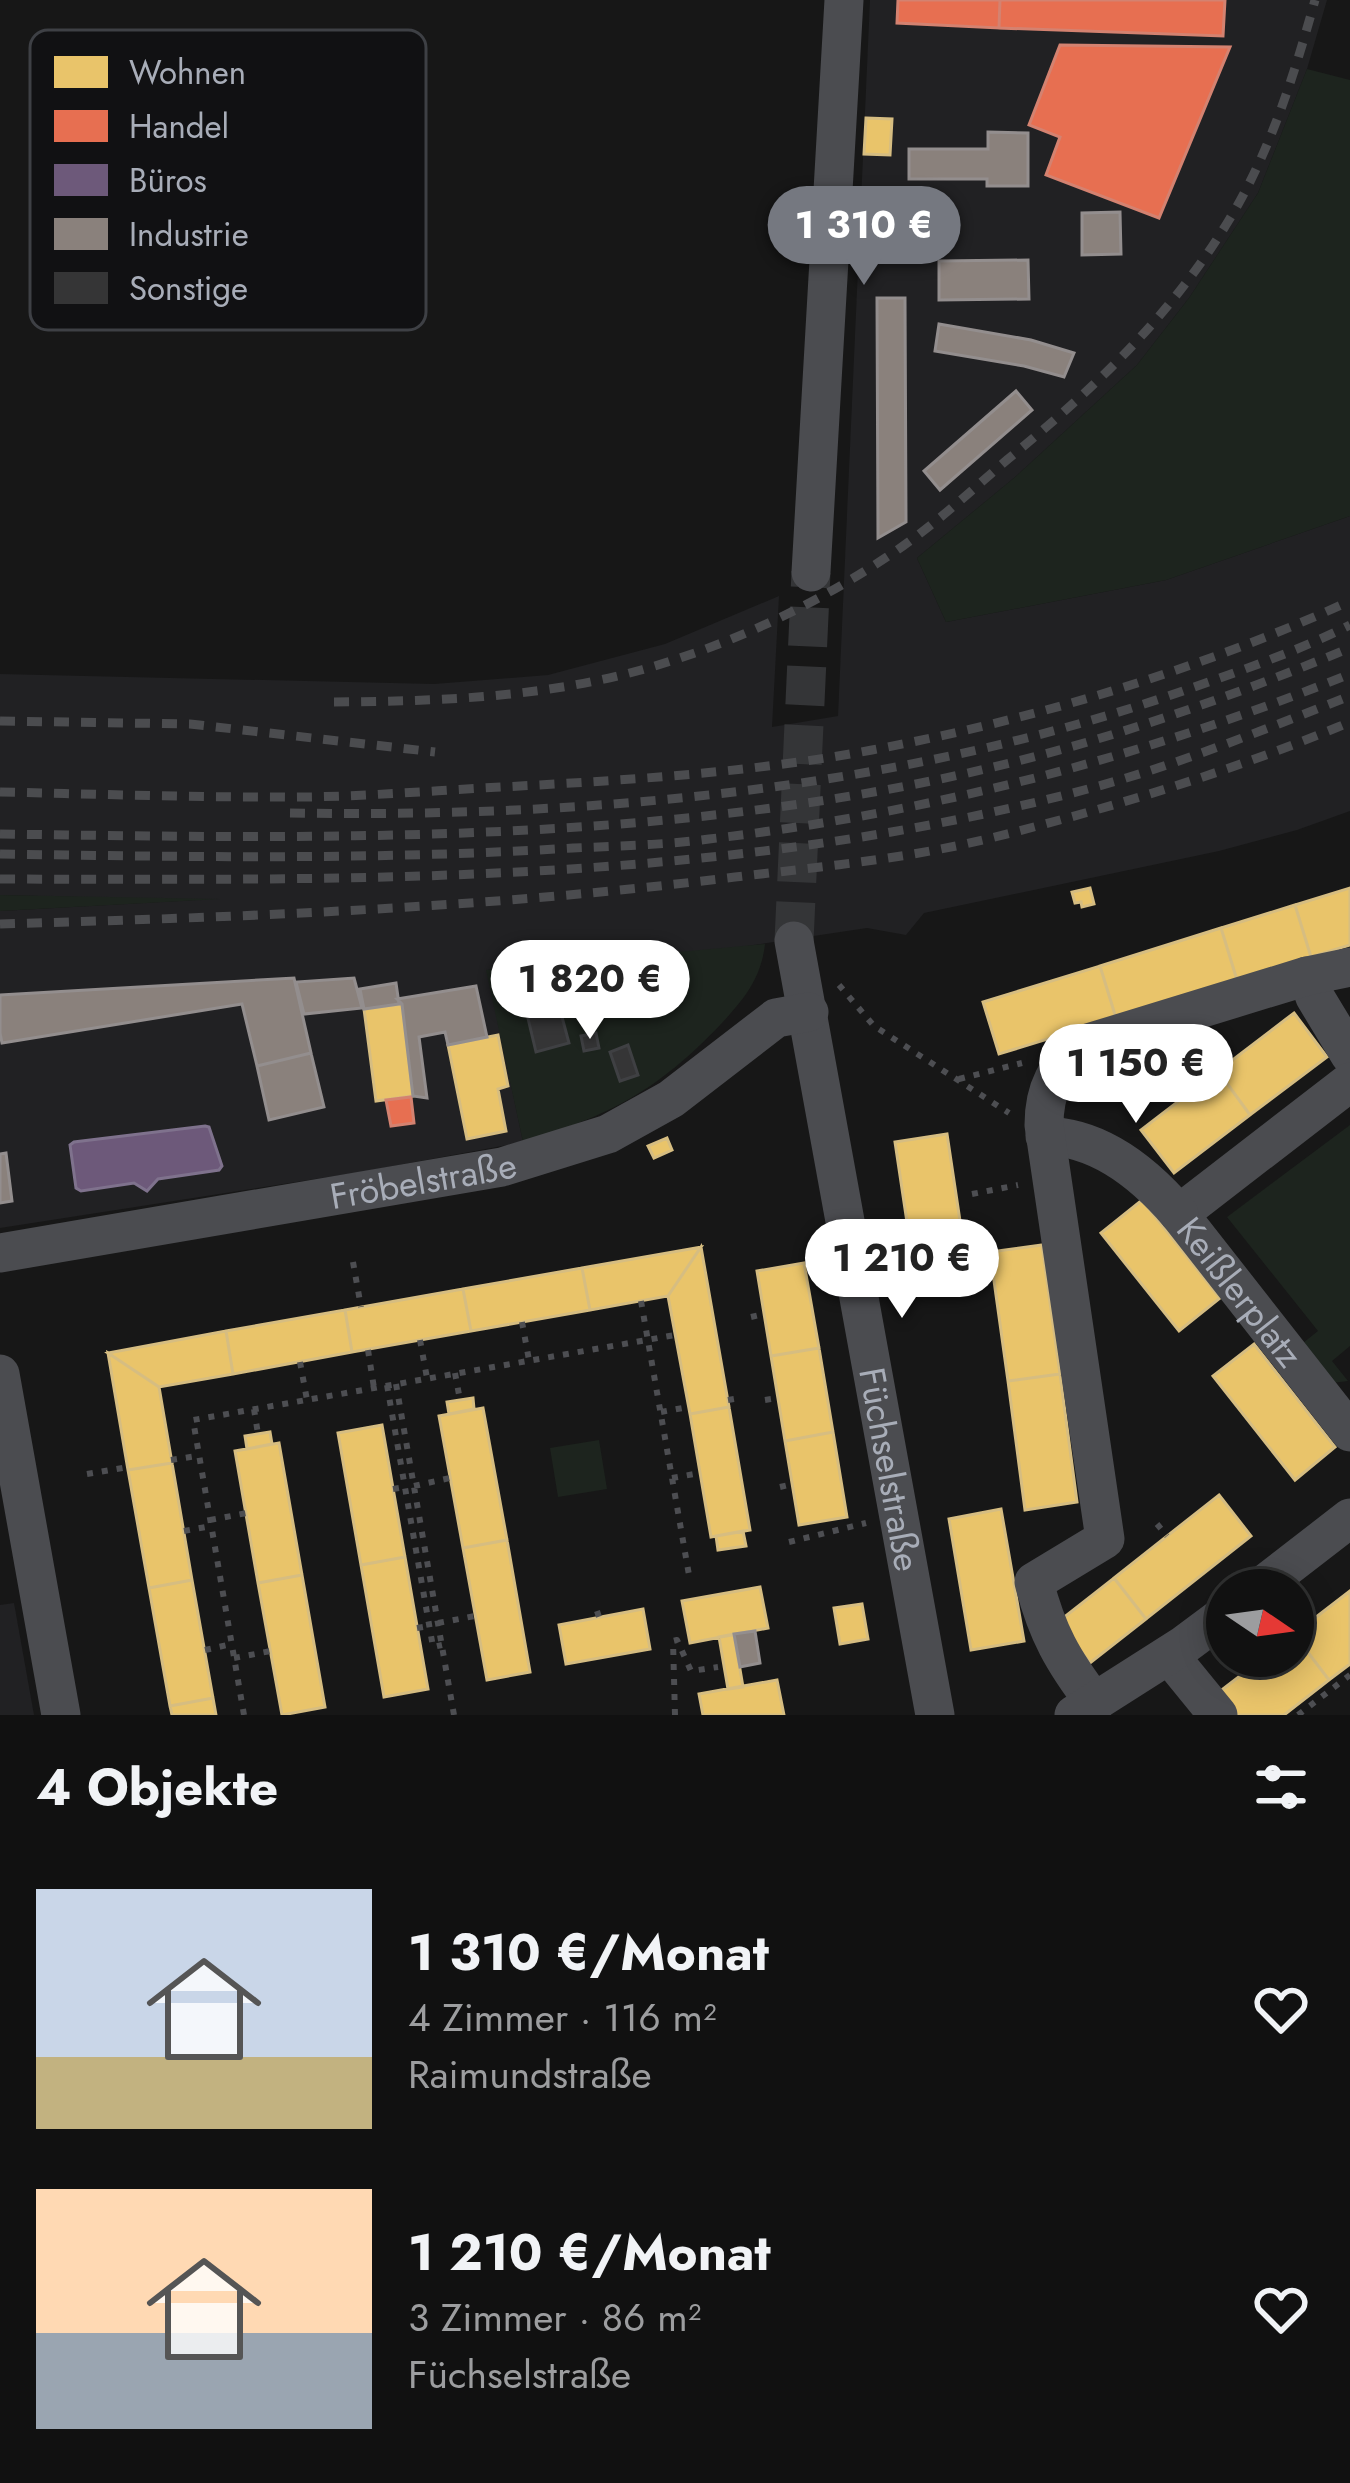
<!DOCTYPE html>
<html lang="de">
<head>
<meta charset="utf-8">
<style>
	:root { --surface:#111; --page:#1a1a1a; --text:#f1f3f6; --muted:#9c9d9f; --line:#303131; --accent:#757880 }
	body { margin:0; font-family:Jost,sans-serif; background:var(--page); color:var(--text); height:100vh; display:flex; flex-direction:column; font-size:45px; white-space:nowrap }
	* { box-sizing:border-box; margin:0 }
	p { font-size:39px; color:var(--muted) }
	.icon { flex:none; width:66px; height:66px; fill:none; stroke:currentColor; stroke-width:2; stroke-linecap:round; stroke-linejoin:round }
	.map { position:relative; height:1715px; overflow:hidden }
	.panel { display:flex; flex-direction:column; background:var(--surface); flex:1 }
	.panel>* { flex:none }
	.needle { width:78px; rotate:103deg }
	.tools { position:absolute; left:1206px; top:1569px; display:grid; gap:24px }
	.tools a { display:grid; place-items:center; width:108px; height:108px; border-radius:50%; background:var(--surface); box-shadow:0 6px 30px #0003,0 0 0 3px var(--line); font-size:60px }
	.price { position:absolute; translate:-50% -102px; padding:0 27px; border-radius:42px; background:#fff; color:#222; font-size:39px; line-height:78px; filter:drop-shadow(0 3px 6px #0008) }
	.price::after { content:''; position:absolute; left:50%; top:72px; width:36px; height:27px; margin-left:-18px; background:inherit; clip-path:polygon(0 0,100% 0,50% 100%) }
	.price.selected { background:var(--accent); color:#fff }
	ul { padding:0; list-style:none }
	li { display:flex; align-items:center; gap:36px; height:300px; padding:0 36px }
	li span { display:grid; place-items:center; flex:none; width:336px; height:240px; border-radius:0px; color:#555 }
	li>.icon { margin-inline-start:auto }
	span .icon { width:144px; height:144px; fill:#fffc; stroke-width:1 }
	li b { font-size:51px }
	h2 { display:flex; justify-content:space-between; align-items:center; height:144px; padding:0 36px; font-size:51px }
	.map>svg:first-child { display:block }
</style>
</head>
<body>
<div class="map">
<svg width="1350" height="1715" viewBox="0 0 1350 1715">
	<rect width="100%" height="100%" fill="#171717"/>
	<!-- built -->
	<path fill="#212123" d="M870,0H1327L1307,69L1258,193L1189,298L1137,365L1014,478L917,558L946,622L1166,580L1350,516V811L1297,830L1219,851L924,913L906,935L867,928L721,950L487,970L523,1142L361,1172L0,1228V911L196,900L0,895V674L434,684L548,675L665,644L779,596L772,727L838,716Z
		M14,1603L34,1715H0V1605Z"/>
	<!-- green -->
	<path fill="#1d241e" d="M1307,69L1350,80V516L1166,580L946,622L917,558L1014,478L1137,365L1189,298L1258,193Z
		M0,895L220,899L0,911Z
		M765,944C761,979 744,999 721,1024C657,1091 611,1115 523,1142L486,970Z
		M1350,1125V1346L1332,1361L1348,1381L1332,1383L1298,1347L1318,1331L1227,1217Z
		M599,1440L607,1489L558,1497L550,1448Z"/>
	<!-- homes -->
	<path fill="#e9c46a" stroke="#d6bd81" stroke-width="3" d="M866,118L892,119L890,155L864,154Z
		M1090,888L1094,904L1082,907L1081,902L1075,903L1072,892Z
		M1350,888V945L1311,957L1295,905Z
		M1295,905L1311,957L1237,980L1221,928Z
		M1221,928L1237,980L1116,1018L1100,966Z
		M1100,966L1116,1018L999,1054L983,1002Z
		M402,1004L413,1096L376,1101L364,1009Z
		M1294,1013L1327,1057L1250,1115L1218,1071Z
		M498,1035L508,1086L498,1089L506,1131L467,1139L448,1045Z
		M1218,1071L1250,1115L1174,1173L1141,1130Z
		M947,1134L966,1261L914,1269L895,1142Z
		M667,1138L672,1150L654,1158L648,1146Z
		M1142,1200L1220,1298L1179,1331L1101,1233Z
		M1042,1245L1060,1374L1008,1381L990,1252Z
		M701,1247L668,1296L590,1310L582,1268Z
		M701,1247L729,1407L690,1414L668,1296Z
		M804,1263L819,1348L771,1356L757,1271Z
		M582,1268L590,1310L471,1331L463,1289Z
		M463,1289L471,1331L352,1352L345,1310Z
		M345,1310L352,1352L233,1374L226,1331Z
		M226,1331L233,1374L159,1387L108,1353Z
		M1254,1344L1335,1447L1295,1480L1213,1376Z
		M819,1348L833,1432L785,1441L771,1356Z
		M108,1353L159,1387L172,1463L128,1470Z
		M1060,1374L1077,1502L1025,1510L1008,1381Z
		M473,1398L474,1409L449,1414L447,1402Z
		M729,1407L750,1530L711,1537L690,1414Z
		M483,1408L507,1540L463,1548L439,1416Z
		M382,1425L405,1557L361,1565L338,1433Z
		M270,1432L272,1444L247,1449L245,1436Z
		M833,1432L847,1517L799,1525L785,1441Z
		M279,1443L302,1575L258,1583L235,1451Z
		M172,1463L192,1580L149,1588L128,1470Z
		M1219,1495L1251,1536L1146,1619L1114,1578Z
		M1001,1509L1024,1641L971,1650L949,1519Z
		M743,1531L746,1546L718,1550L716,1536Z
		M507,1540L530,1672L487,1680L463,1548Z
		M405,1557L428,1689L384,1697L361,1565Z
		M302,1575L325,1707L282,1715L258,1583Z
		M1114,1578L1146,1619L1090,1663L1058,1622Z
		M192,1580L213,1698L170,1706L149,1588Z
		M760,1587L768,1628L690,1643L682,1601Z
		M1350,1591V1664L1329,1680L1294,1634Z
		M862,1604L868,1639L840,1644L834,1608Z
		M643,1609L650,1649L566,1664L559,1625Z
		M734,1634L743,1687L728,1689L719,1637Z
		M1294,1634L1329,1680L1284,1715H1237L1219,1692L1266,1656H1293Z
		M777,1680L784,1715H703L699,1694Z
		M213,1698L216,1715H172L170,1706Z"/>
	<!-- shops -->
	<path fill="#e76f51" stroke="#d48270" stroke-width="3" d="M898,0H1000L999,28L897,23Z
		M1000,0H1225L1223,36L999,28Z
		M1060,45L1230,47L1159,218L1046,175L1060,137L1029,125Z
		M411,1097L414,1123L391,1126L386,1100Z"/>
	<!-- offices -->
	<path fill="#6d597a" stroke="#7f728d" stroke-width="3" d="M205,1126L209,1127L222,1166L219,1170L158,1179L147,1191L134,1183L81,1191L76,1188L70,1145L74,1142Z"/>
	<!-- industry -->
	<path fill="#8a817c" stroke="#938e8e" stroke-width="3" d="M988,132L1028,133V186H987V179H909V149H988Z
		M1120,212L1121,254L1082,255V213Z
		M1028,260L1029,299L939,300V261Z
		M877,298H905L906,522L878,538Z
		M939,324L1031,340L1074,353L1064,377L1024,366L935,351Z
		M1016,391L1032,410L940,490L924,471Z
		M294,978L311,1053L257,1066L242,1004L2,1043L0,1033V995Z
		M354,978L362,1008L304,1014L296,982Z
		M396,983L399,1004L364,1009L360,989Z
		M476,986L487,1037L448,1045L445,1032L419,1037L427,1098L413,1096L402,1004L397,999Z
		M311,1053L324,1107L269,1120L257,1066Z
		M6,1153L12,1201L0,1203V1154Z
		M755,1631L760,1663L740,1667L734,1634Z"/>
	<!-- building -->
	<path fill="#353536" stroke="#3f4043" stroke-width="3" d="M549,971L552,985L523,992L520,978Z
		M591,976L594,991L572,996L569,981Z
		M558,1002L569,1043L536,1052L526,1010Z
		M596,1033L599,1048L584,1051L581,1036Z
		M628,1045L638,1075L620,1081L610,1052Z"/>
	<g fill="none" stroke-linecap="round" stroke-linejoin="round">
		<!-- minor-tunnel -->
		<path stroke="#343537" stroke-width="39" stroke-dasharray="39 20" stroke-linecap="butt" d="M794,941L811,572"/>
		<!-- path -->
		<path stroke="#4d4e52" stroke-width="6" stroke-dasharray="6 9" stroke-linecap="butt" d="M839,985L874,1026L1009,1113
			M959,1079L1022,1063
			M972,1194L1018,1185
			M353,1262L361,1307
			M641,1301L689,1575
			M751,1317L764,1314
			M522,1322L529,1360
			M420,1340L427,1378
			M368,1350L374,1388
			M300,1362L307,1400
			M455,1373L460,1400
			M396,1384L454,1715
			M387,1385L433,1647L442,1645
			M728,1400L734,1399
			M765,1400L778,1398
			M254,1409L258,1434
			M661,1412L688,1407
			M171,1460L197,1456
			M87,1474L128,1467
			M672,1478L700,1473
			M414,1486L450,1478
			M780,1487L793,1484
			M393,1489L405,1487
			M210,1520L247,1513
			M1157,1524L1167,1536
			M184,1531L211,1526
			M789,1542L866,1523
			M597,1611L599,1617
			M438,1623L475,1616
			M417,1628L429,1626
			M205,1650L232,1644
			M234,1658L271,1651
			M244,1715L193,1420L675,1335
			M675,1715L673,1641L677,1640L691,1671L718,1667
			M1298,1715L1350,1675"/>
		<!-- minor -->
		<g stroke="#4b4c50" stroke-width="39">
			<path d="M811,572L844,0"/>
			<path id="s1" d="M794,941L935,1715"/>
			<path d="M1307,976L1315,997L1350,1055"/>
			<path id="s2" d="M1350,1082L1179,1214L1350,1432"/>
			<path d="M1045,1136C1100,1137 1145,1174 1179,1214"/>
			<path id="s3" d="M0,1253L502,1167L608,1134L671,1099L776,1018L809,1012"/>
			<path d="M0,1374L61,1715"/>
			<path d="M1257,1590L1350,1518"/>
			<path d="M1169,1655L1218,1715"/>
			<path d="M1095,1703C1063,1661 1047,1633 1034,1582L1105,1539L1044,1125C1044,1090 1056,1065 1085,1044L1307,976L1350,967"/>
			<path d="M1074,1715L1184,1645L1227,1613"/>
		</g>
		<!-- rail -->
		<path stroke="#4b4c4f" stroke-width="9" stroke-dasharray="15 12" stroke-linecap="butt" d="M334,702C438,701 539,698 641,670C734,644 824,601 903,546C940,520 973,489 1008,459C1094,389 1171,316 1229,220C1270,152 1294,76 1315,0
			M0,721L190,724L435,752
			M0,792C91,794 182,797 273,797C343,798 413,792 483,788C612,781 745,774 872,750C1036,719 1199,670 1350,601
			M290,813C589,818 897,790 1180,692C1237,672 1296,652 1350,625
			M0,834C338,839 684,845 1014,762C1130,733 1240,693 1350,648
			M0,854C191,857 382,860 573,848C618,846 664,845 709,839C930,813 1144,757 1350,674
			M0,879C368,880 725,885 1084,790C1175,766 1263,730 1350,696
			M0,924C245,917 491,908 735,877C819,867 905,859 987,839C1111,808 1233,771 1350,722"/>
	</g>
	<g text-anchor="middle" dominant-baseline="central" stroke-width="12" stroke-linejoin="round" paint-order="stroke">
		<!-- street labels -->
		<g font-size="36" fill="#a8adb8" stroke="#111113">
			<text stroke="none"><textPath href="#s3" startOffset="429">Fröbelstraße</textPath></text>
			<text stroke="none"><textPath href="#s2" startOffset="315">Keißlerplatz</textPath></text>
			<text stroke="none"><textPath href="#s1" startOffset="537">Füchselstraße</textPath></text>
		</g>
	</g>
	<!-- legend -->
	<rect x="30" y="30" width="396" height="300" rx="18" fill="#111113" stroke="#3e4045" stroke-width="3"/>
	<rect x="54" y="56" width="54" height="32" fill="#e9c46a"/>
	<rect x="54" y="110" width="54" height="32" fill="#e76f51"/>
	<rect x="54" y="164" width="54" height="32" fill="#6d597a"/>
	<rect x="54" y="218" width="54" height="32" fill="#8a817c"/>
	<rect x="54" y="272" width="54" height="32" fill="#353536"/>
	<g font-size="33" fill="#a8adb8">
		<text x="129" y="84">Wohnen</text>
		<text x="129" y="138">Handel</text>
		<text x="129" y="192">Büros</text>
		<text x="129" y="246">Industrie</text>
		<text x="129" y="300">Sonstige</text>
	</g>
</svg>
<div class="tools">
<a><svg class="needle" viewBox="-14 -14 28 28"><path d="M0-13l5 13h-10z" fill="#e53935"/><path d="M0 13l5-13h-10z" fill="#9c9d9f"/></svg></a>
</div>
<b class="price selected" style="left:864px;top:288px">1 310 €</b>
<b class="price" style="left:590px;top:1042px">1 820 €</b>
<b class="price" style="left:1136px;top:1126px">1 150 €</b>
<b class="price" style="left:902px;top:1321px">1 210 €</b>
</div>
<section class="panel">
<h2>4 Objekte<svg class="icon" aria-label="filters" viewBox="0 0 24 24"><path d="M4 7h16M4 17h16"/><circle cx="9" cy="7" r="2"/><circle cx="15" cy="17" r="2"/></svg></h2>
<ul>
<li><span style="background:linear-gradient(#c9d6e8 70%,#c2b280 0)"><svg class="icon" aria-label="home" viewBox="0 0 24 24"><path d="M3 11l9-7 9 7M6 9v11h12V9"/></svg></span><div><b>1 310 €/Monat</b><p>4 Zimmer · 116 m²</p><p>Raimundstraße</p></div><svg class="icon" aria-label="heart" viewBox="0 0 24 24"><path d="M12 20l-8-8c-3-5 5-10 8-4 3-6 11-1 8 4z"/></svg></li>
<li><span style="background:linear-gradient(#ffd9b3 60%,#9aa5b1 0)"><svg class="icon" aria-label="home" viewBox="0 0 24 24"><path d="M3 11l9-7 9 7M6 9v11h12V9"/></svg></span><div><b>1 210 €/Monat</b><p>3 Zimmer · 86 m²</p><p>Füchselstraße</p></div><svg class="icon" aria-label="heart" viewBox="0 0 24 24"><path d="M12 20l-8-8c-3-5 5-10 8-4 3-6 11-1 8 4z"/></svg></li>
</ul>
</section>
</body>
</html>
